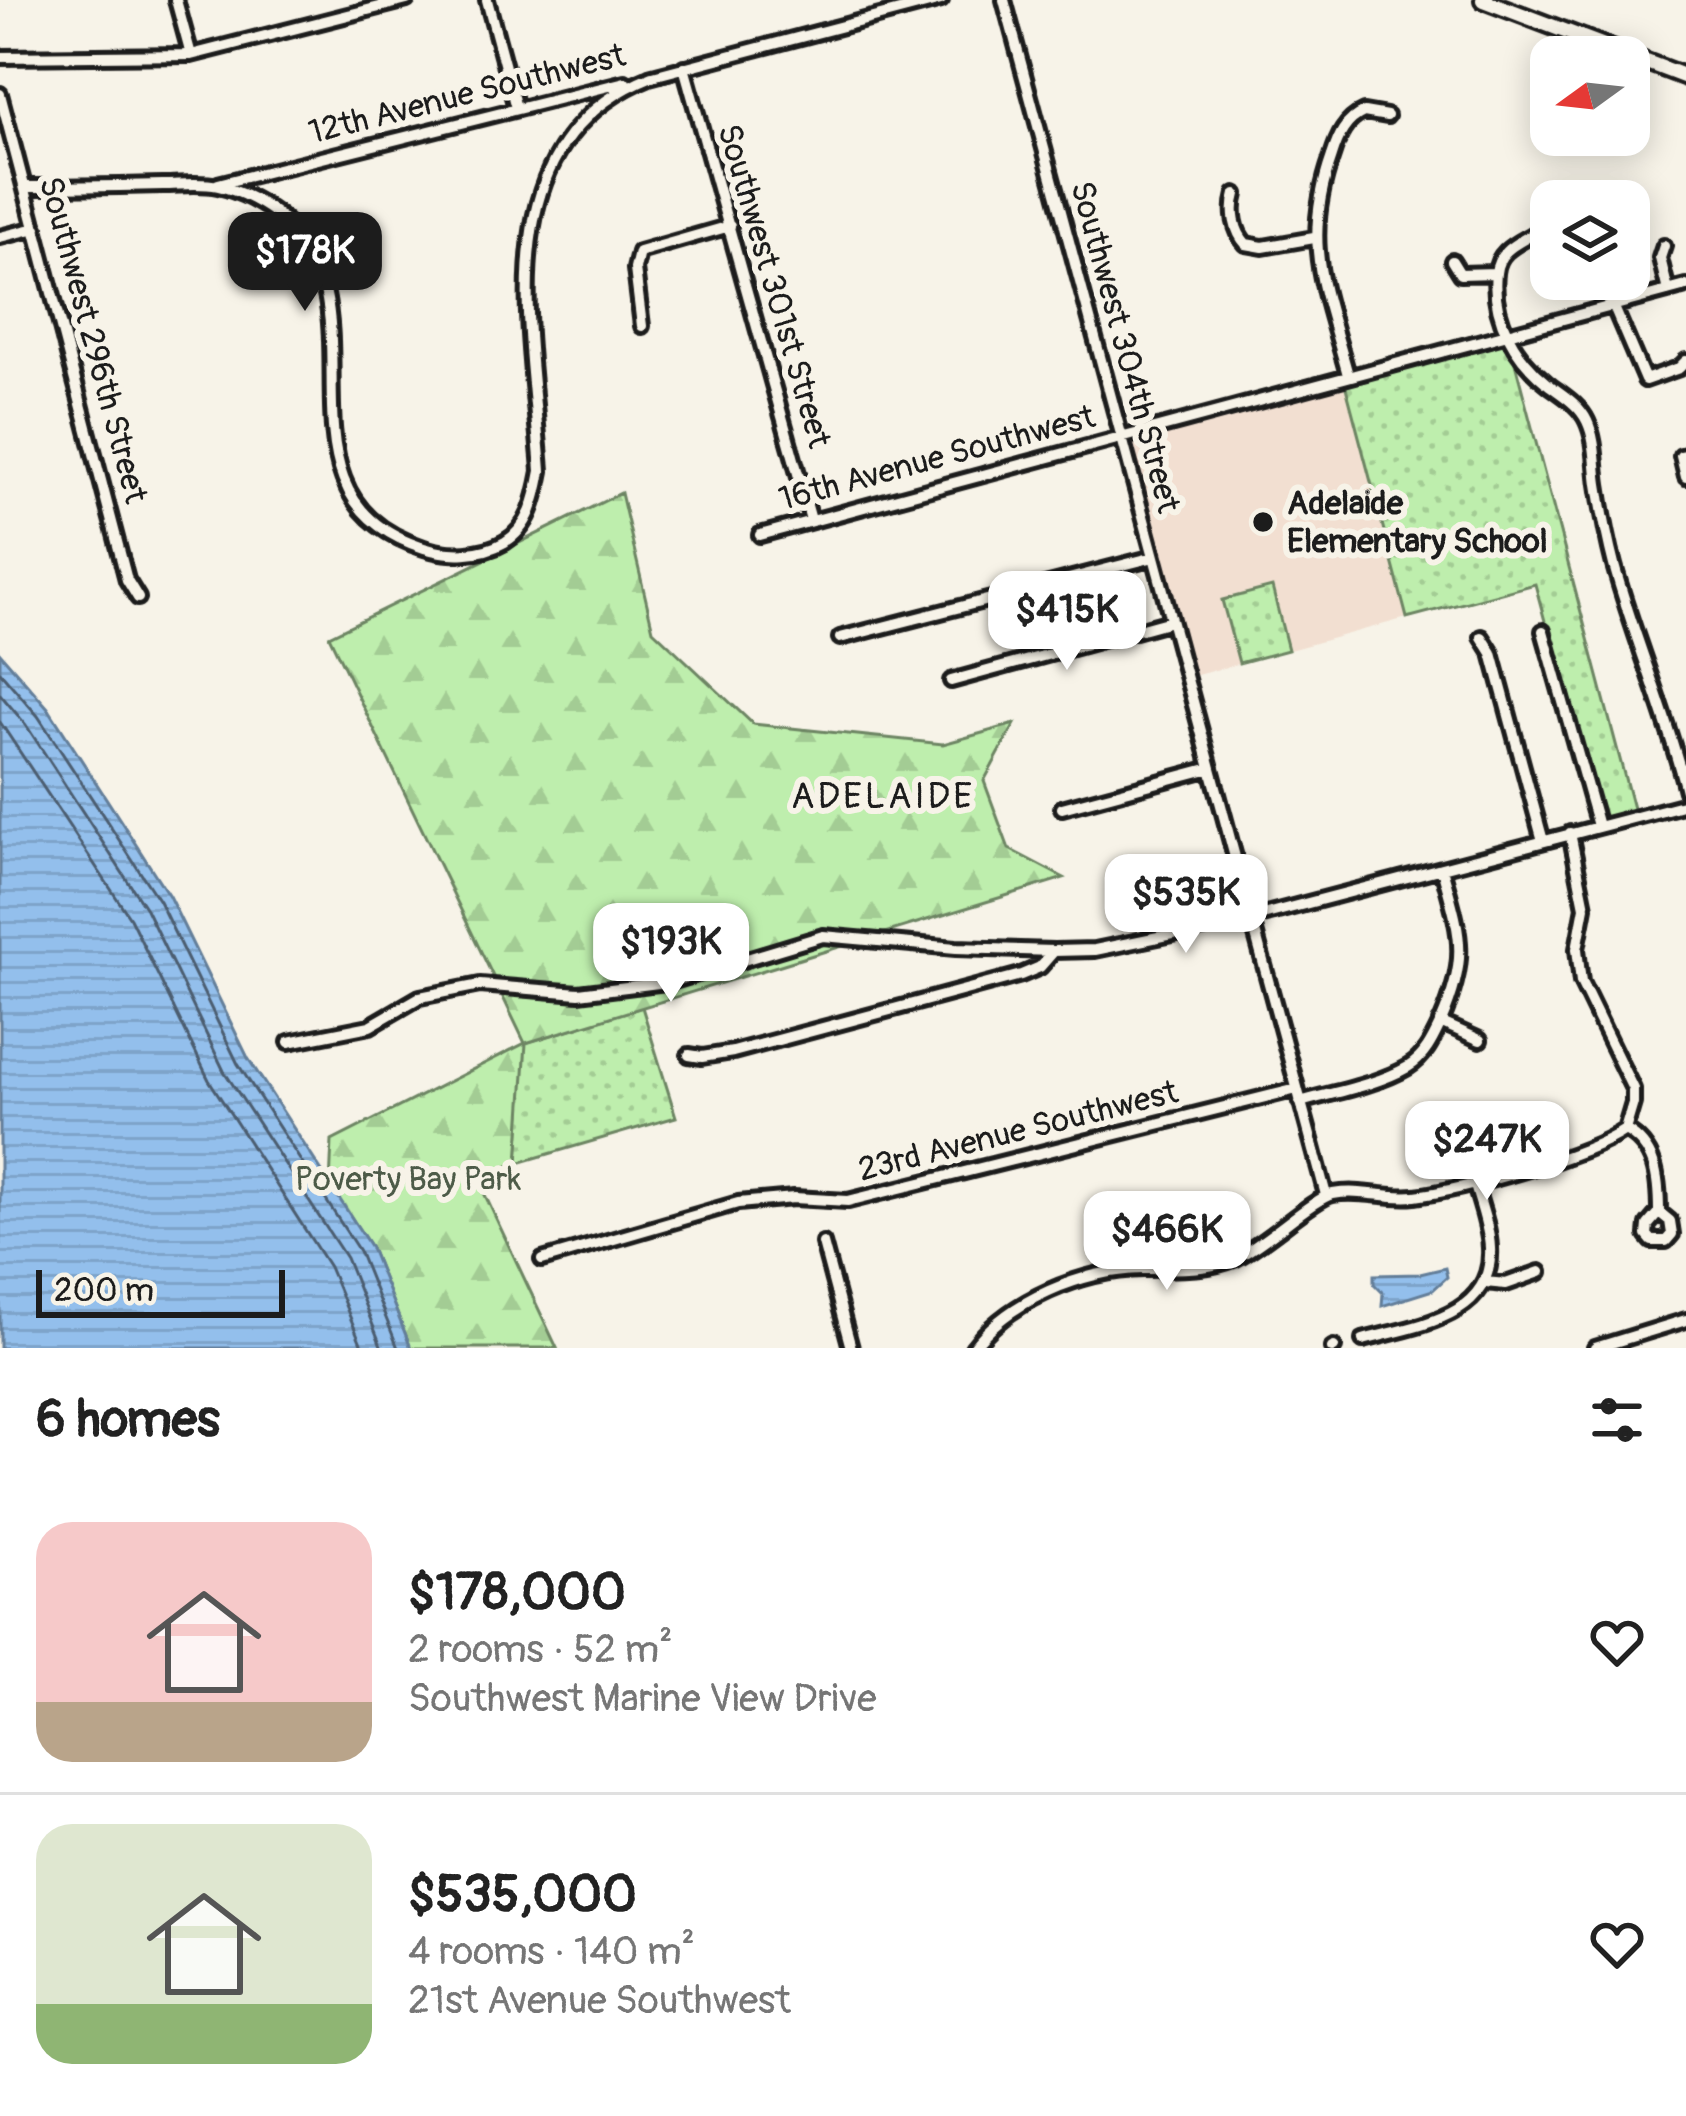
<!DOCTYPE html>
<html lang="en">
<head>
<meta charset="utf-8">
<style>
	:root { --surface:#fff; --page:#f2f2f2; --text:#222; --muted:#767676; --line:#e0e0e0; --accent:#1c1c1c }
	body { margin:0; font-family:Pangolin,sans-serif; background:var(--page); color:var(--text); height:100vh; display:flex; flex-direction:column; font-size:45px; white-space:nowrap }
	* { box-sizing:border-box; margin:0 }
	p { font-size:39px; color:var(--muted) }
	.icon { flex:none; width:66px; height:66px; fill:none; stroke:currentColor; stroke-width:2; stroke-linecap:round; stroke-linejoin:round }
	.map { position:relative; height:1348px; overflow:hidden }
	.sheet { display:flex; flex-direction:column; background:var(--surface); flex:1 }
	.sheet>* { flex:none }
	.needle { width:78px; rotate:255deg }
	.fabs { position:absolute; left:1530px; top:36px; display:grid; gap:24px }
	.fabs a { display:grid; place-items:center; width:120px; height:120px; border-radius:24px; background:var(--surface); box-shadow:0 6px 30px #0003; font-size:60px }
	.scale { position:absolute; left:36px; bottom:30px; width:249px; box-sizing:border-box; padding-left:12px; border:6px solid #1c1c1c; border-top:0; font-size:33px; line-height:42px; white-space:nowrap; color:#1c1c1c; -webkit-text-stroke:9px #f7f3e8; paint-order:stroke }
	.price { position:absolute; translate:-50% -102px; padding:0 27px; border-radius:24px; background:#fff; color:#222; font-size:39px; line-height:78px; filter:drop-shadow(0 3px 6px #0008) }
	.price::after { content:''; position:absolute; left:50%; top:72px; width:36px; height:27px; margin-left:-18px; background:inherit; clip-path:polygon(0 0,100% 0,50% 100%) }
	.price.on { background:var(--accent); color:#fff }
	ul { padding:0; list-style:none }
	li { display:flex; align-items:center; gap:36px; height:300px; padding:0 36px }
	li+li { border-top:3px solid var(--line) }
	li span { display:grid; place-items:center; flex:none; width:336px; height:240px; border-radius:36px; color:#555 }
	li>.icon { margin-inline-start:auto }
	span .icon { width:144px; height:144px; fill:#fffc; stroke-width:1 }
	li b { font-size:51px }
	h2 { display:flex; justify-content:space-between; align-items:center; height:144px; padding:0 36px; font-size:51px }
	.map>svg:first-child { display:block }
</style>
</head>
<body>
<div class="map">
<svg width="1686" height="1348" viewBox="0 0 1686 1348">
	<defs>
		<pattern id="grass-dots" width="8" height="8" patternUnits="userSpaceOnUse" patternTransform="scale(3)"><rect width="8" height="8" fill="#beeead"/><path d="M2 2h.1M6 6h.1" fill="none" stroke="#a3cc94" stroke-width="1.8" stroke-linecap="round"/></pattern>
		<pattern id="forest-firs" width="22" height="20" patternUnits="userSpaceOnUse" patternTransform="scale(3)"><rect width="22" height="20" fill="#beeead"/><path d="M5 1l3.5 6h-7zM16 11l3.5 6h-7z" fill="#a3cc94"/></pattern>
		<pattern id="water-rules" width="6" height="5" patternUnits="userSpaceOnUse" patternTransform="scale(3)"><rect width="6" height="5" fill="#93bfec"/><path d="M0 2.5h6" fill="none" stroke="#7ea4ca"/></pattern>
	</defs>
	<rect width="100%" height="100%" fill="#f7f3e8"/>
	<filter id="ink" filterUnits="userSpaceOnUse"><feTurbulence type="fractalNoise" baseFrequency=".00833" numOctaves="2"/><feDisplacementMap in="SourceGraphic" scale="24" xChannelSelector="R" yChannelSelector="G"/><feConvolveMatrix kernelMatrix="1 2 1 2 8 2 1 2 1" color-interpolation-filters="sRGB"/></filter>
	<g filter="url(#ink)">
		<!-- built -->
		<path fill="#f2dfd1" d="M1343,376L1407,618L1186,678L1121,436Z"/>
		<!-- grass -->
		<path fill="url(#grass-dots)" stroke="#6d8564" stroke-width="3" d="M1507,333L1635,816L1600,825L1535,584L1407,618L1343,376Z
			M1272,587L1288,650L1239,663L1222,600Z
			M642,1007L676,1117L518,1163L525,1043Z"/>
		<!-- forest -->
		<path fill="url(#forest-firs)" stroke="#6d8564" stroke-width="3" d="M621,493L653,630L753,724L943,744L1015,724L984,781L1009,849L1064,878L526,1043L518,1163L476,1176L557,1348H411L370,1246L330,1185L332,1141L525,1043L329,636Z"/>
		<!-- water -->
		<path fill="url(#water-rules)" stroke="#637e99" stroke-width="3" d="M0,653L48,708L169,896L248,1058L370,1246L411,1348H0Z
			M1445,1268L1447,1277L1433,1290L1382,1306L1383,1293L1374,1284V1275L1420,1274Z"/>
		<g fill="none" stroke-linecap="round" stroke-linejoin="round">
			<!-- shore -->
			<path stroke="#4c5d6f" stroke-width="3" d="M0,672L38,716L159,901L238,1064L359,1251L398,1348
				M0,694L26,725L146,909L224,1071L346,1258L382,1348
				M0,722L130,918L209,1080L329,1267L363,1348"/>
			<defs>
				<path id="minor" d="M176,0L191,55
					M487,0L516,108
					M1004,0L1326,1195
					M0,57L191,55L407,0
					M684,67L811,520
					M649,77L941,0
					M0,94L127,580L138,598
					M218,184L625,82
					M25,187C71,187 117,186 163,185C180,185 201,182 218,186C241,191 265,204 283,219C391,309 258,496 424,548C449,556 481,556 505,542C530,527 536,498 541,471C531,328 485,143 652,76
					M1236,194C1231,211 1234,231 1246,244L1263,247L1314,238
					M1550,204L1551,209
					M1551,217C1538,241 1499,240 1496,273C1491,317 1515,358 1548,384C1562,395 1579,404 1587,421C1596,440 1595,463 1598,484C1602,511 1607,538 1614,565C1635,641 1667,714 1686,791
					M0,237L36,228
					M1664,246L1660,258L1668,291
					M1452,261L1460,274L1496,273
					M1613,305L1645,380L1679,368L1686,361
					M642,326L635,269L639,252L730,226
					M1348,375C1325,289 1301,244 1332,156C1338,137 1345,120 1364,112L1387,116
					M1686,455L1681,456L1686,477
					M760,535L1686,286
					M1543,631L1598,826
					M1482,637L1492,653L1543,841
					M840,638L1154,557
					M951,681L1171,621
					M1062,808L1211,768
					M1570,833L1585,907L1577,949L1581,982L1633,1089V1103L1625,1130C1656,1147 1659,1178 1659,1212L1670,1221L1672,1234L1666,1241H1652L1647,1235L1648,1225L1659,1212
					M1440,1022L1480,1040
					M289,1042L370,1026L420,997L480,985L579,993L674,981L823,936L956,948L1054,951
					M689,1055L702,1057L733,1052L1021,975L1040,967L1054,951L1095,950L1251,918L1686,804
					M1300,1102C1335,1092 1377,1085 1408,1067C1425,1057 1433,1039 1441,1022C1470,955 1460,935 1442,868
					M823,1243L851,1348
					M542,1260L738,1203L794,1198L848,1201L1297,1089
					M1485,1282L1506,1284L1540,1272
					M1363,1340C1414,1326 1494,1318 1490,1248C1489,1226 1480,1203 1474,1182
					M973,1348C1009,1300 1083,1270 1143,1269C1175,1268 1204,1271 1234,1259C1263,1246 1313,1198 1333,1194C1362,1189 1387,1199 1415,1196C1463,1190 1587,1156 1625,1130
					M1332,1348L1334,1347
					M1595,1348L1686,1320"/>
				<path id="major" d="M1483,0L1686,77"/>
			</defs>
			<!-- minor casing -->
			<use href="#minor" stroke="#1c1c1c" stroke-width="20"/>
			<!-- major casing -->
			<use href="#major" stroke="#1c1c1c" stroke-width="22"/>
			<!-- minor -->
			<use href="#minor" stroke="#f7f3e8" stroke-width="10"/>
			<!-- major -->
			<use href="#major" stroke="#f7f3e8" stroke-width="14"/>
		</g>
	</g>
	<!-- markers -->
	<circle fill="#1c1c1c" stroke="#f7f3e8" stroke-width="4.5" cx="1263" cy="522" r="12"/>
	<g text-anchor="middle" dominant-baseline="central" stroke-width="12" stroke-linejoin="round" paint-order="stroke">
		<!-- street labels -->
		<g font-size="33" fill="#1c1c1c" stroke="#f7f3e8">
			<text transform="translate(467 94) rotate(-14)">12th Avenue Southwest</text>
			<text transform="translate(774 286) rotate(74)">Southwest 301st Street</text>
			<text transform="translate(93 340) rotate(75)">Southwest 296th Street</text>
			<text transform="translate(1125 347) rotate(75)">Southwest 304th Street</text>
			<text transform="translate(937 458) rotate(-15)">16th Avenue Southwest</text>
			<text transform="translate(1018 1131) rotate(-14)">23rd Avenue Southwest</text>
		</g>
		<!-- poi labels -->
		<g font-size="33" font-weight="bold" fill="#1c1c1c" stroke="#f7f3e8" text-anchor="start">
			<text x="1287" y="503">Adelaide<tspan x="1287" dy="38">Elementary School</tspan></text>
		</g>
		<!-- park labels -->
		<g font-size="33" fill="#4d5b48" stroke="#f7f3e8">
			<text x="408" y="1179">Poverty Bay Park</text>
		</g>
		<!-- neighbourhood labels -->
		<g font-size="36" letter-spacing="3" fill="#1c1c1c" stroke="#f7f3e8">
			<text x="883" y="796">ADELAIDE</text>
		</g>
	</g>
</svg>
<div class="fabs">
<a><svg class="needle" viewBox="-14 -14 28 28"><path d="M0-13l5 13h-10z" fill="#e53935"/><path d="M0 13l5-13h-10z" fill="#767676"/></svg></a>
<a><svg class="icon" aria-label="layers" viewBox="0 0 24 24"><path d="M12 4l9 5-9 5-9-5zM3 14l9 5 9-5"/></svg></a>
</div>
<div class="scale">200 m</div>
<b class="price on" style="left:305px;top:314px">$178K</b>
<b class="price" style="left:1067px;top:673px">$415K</b>
<b class="price" style="left:1186px;top:956px">$535K</b>
<b class="price" style="left:671px;top:1005px">$193K</b>
<b class="price" style="left:1487px;top:1203px">$247K</b>
<b class="price" style="left:1167px;top:1293px">$466K</b>
</div>
<section class="sheet">
<h2>6 homes<svg class="icon" aria-label="filters" viewBox="0 0 24 24"><path d="M4 7h16M4 17h16"/><circle cx="9" cy="7" r="2"/><circle cx="15" cy="17" r="2"/></svg></h2>
<ul>
<li><span style="background:linear-gradient(#f6c9c9 75%,#b9a48a 0)"><svg class="icon" aria-label="home" viewBox="0 0 24 24"><path d="M3 11l9-7 9 7M6 9v11h12V9"/></svg></span><div><b>$178,000</b><p>2 rooms · 52 m²</p><p>Southwest Marine View Drive</p></div><svg class="icon" aria-label="heart" viewBox="0 0 24 24"><path d="M12 20l-8-8c-3-5 5-10 8-4 3-6 11-1 8 4z"/></svg></li>
<li><span style="background:linear-gradient(#dfe7d0 75%,#8fb573 0)"><svg class="icon" aria-label="home" viewBox="0 0 24 24"><path d="M3 11l9-7 9 7M6 9v11h12V9"/></svg></span><div><b>$535,000</b><p>4 rooms · 140 m²</p><p>21st Avenue Southwest</p></div><svg class="icon" aria-label="heart" viewBox="0 0 24 24"><path d="M12 20l-8-8c-3-5 5-10 8-4 3-6 11-1 8 4z"/></svg></li>
</ul>
</section>
</body>
</html>
